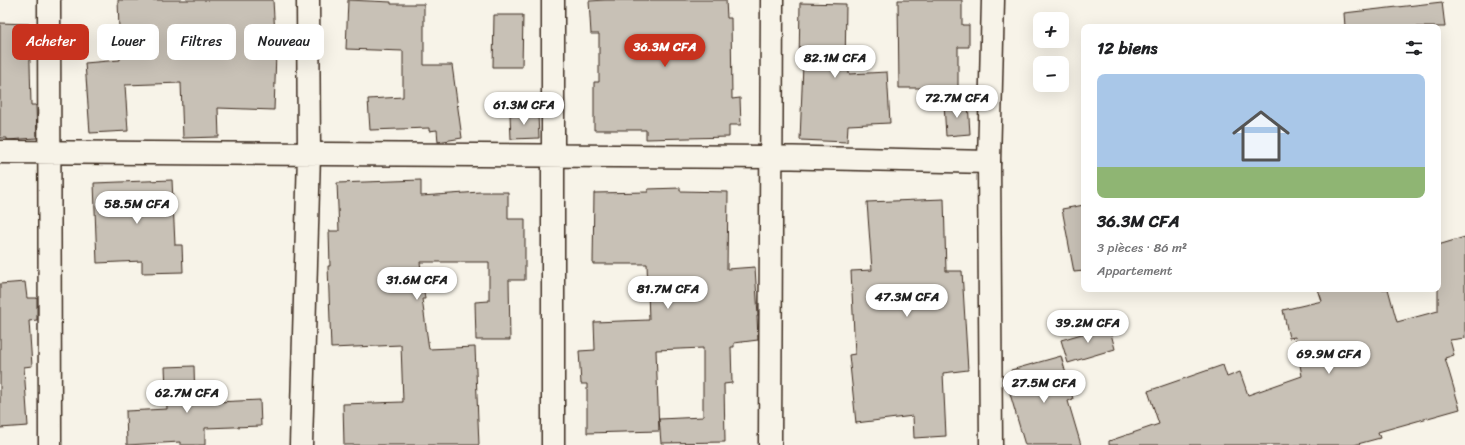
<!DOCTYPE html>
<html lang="fr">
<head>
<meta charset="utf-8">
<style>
	:root { --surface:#fff; --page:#f2f2f2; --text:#202124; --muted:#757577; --line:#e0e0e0; --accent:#c8321e }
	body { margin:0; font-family:Sriracha,sans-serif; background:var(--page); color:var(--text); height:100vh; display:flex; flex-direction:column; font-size:15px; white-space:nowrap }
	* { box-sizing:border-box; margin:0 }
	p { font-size:13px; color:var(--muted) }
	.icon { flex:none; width:22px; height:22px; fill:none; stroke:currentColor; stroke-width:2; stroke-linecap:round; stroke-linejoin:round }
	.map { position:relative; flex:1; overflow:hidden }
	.side { position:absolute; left:1081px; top:24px; width:360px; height:268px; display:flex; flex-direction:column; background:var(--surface); border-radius:8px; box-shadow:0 4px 16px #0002 }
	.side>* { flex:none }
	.hud { position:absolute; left:12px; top:24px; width:380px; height:36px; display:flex; gap:8px }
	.fabs { position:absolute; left:1033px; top:12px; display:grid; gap:8px }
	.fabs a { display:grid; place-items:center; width:36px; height:36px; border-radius:8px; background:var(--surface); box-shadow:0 4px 16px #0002; font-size:20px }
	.price { position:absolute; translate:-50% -34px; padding:0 9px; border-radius:14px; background:#fff; color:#222; font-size:13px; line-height:26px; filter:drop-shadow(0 1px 2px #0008) }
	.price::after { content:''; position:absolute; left:50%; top:24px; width:12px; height:9px; margin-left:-6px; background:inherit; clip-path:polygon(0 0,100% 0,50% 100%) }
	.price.on { background:var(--accent); color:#fff }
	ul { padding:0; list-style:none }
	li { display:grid; align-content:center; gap:8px; height:212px; padding:0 16px }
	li+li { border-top:1px solid var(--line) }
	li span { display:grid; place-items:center; height:124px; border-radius:8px; color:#555 }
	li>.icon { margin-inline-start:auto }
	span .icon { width:72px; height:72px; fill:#fffc; stroke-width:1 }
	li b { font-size:17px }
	h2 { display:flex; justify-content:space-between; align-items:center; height:48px; padding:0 16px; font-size:17px }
	.pill { padding:0 14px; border-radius:8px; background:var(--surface); box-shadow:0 4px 16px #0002; font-size:14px; line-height:36px }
	.pill.on { background:var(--accent); color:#fff }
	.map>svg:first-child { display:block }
</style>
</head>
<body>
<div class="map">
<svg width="1465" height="445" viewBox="0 0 1465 445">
	<rect width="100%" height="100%" fill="#f7f3e8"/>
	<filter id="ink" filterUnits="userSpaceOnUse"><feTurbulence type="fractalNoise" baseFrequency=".025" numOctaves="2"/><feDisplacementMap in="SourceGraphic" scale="8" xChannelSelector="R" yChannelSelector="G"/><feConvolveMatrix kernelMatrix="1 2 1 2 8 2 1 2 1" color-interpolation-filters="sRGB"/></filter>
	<g filter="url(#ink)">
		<!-- building -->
		<path fill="#c8c1b6" stroke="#3b2a1e" d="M118,0H273L276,53L274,110L218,108L219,137L183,138L181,83L125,85L128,131L90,133L85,63L120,60Z
			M348,0L391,2V4H424V65H452L462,138L438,142L437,130L429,131V128L370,130L368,99L403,97V51L346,49Z
			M606,0H726L727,18H731L732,99L740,98L741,125H729V137L646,139V130H594V82H599V34H591L589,1Z
			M898,0H962V25H969V47H958V88H899Z
			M1442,2L1445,27H1345L1344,13Z
			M800,3L846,4L845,70L849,71V74L887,72L890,123L848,125L847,142L800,140L803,64H799Z
			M494,15H523L522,67H493Z
			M0,23L29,24L31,105H36L37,138L7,140V138H0Z
			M968,102L970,134L946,136L944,104Z
			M538,114L539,138L511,139L510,115Z
			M172,180L175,245H182L183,272L142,273V261L97,263L94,183Z
			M421,180V196L480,192H508V219H525V280H509L510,340H476L475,302L489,301V262H420L425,299H422L429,349L475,347L479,445H344L343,404L403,402L401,345L331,348L328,266H330L329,231H339L337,183Z
			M680,188V191L728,192L727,269L755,267L758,316H757L758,340L734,343V347H731L732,383L724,384L725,442L661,443L659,419L703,417V348L656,350L659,431L587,433V384H581L579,351L595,350L594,322L649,320L647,264H593L594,193L648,192V189Z
			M944,199L946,271H962L968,370L943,373L946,436L914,438L913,416L856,423L849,355L855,354L851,271L872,270L867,202Z
			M1084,205V271L1074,272L1062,209Z
			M1465,237V338L1450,340L1454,355L1445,358L1460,409L1378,432L1380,438L1354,445H1109V441L1159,424L1148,391L1223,365L1227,377L1240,372L1248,395L1302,376L1295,337L1289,338L1283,310L1322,301L1318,289H1388L1397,322L1438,311V245Z
			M25,282L27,298H37V320L29,321L32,366L24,367L28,426L0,428V284Z
			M1109,326L1115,349L1068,363L1061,340Z
			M1061,356L1073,399L1068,401L1081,445H1025L1008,387L1015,385L1011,370Z
			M194,366L195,403L260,400L261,426L205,428V445H180V442L127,445L126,411L167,409L165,367Z"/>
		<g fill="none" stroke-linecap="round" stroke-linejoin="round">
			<defs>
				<path id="minor" d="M49,0L50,445
					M0,152L771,157L989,162
					M301,445L309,154L308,0
					M553,445V0
					M770,445L772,0"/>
				<path id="tertiary" d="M991,445L989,162L993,0"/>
			</defs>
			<!-- minor casing -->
			<use href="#minor" stroke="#3b2a1e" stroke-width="25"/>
			<!-- tertiary casing -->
			<use href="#tertiary" stroke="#3b2a1e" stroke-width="25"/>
			<!-- minor -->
			<use href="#minor" stroke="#f7f3e8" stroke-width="22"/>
			<!-- tertiary -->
			<use href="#tertiary" stroke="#f7f3e8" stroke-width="22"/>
		</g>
	</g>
</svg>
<div class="fabs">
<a>+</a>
<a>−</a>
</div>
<b class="price on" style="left:665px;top:68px">36.3M CFA</b>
<b class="price" style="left:835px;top:79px">82.1M CFA</b>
<b class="price" style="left:957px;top:119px">72.7M CFA</b>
<b class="price" style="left:524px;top:126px">61.3M CFA</b>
<b class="price" style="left:137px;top:225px">58.5M CFA</b>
<b class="price" style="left:417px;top:301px">31.6M CFA</b>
<b class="price" style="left:668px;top:310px">81.7M CFA</b>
<b class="price" style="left:907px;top:318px">47.3M CFA</b>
<b class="price" style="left:1088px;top:344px">39.2M CFA</b>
<b class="price" style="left:1329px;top:375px">69.9M CFA</b>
<b class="price" style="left:1044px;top:404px">27.5M CFA</b>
<b class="price" style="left:187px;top:414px">62.7M CFA</b>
<div class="hud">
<a class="pill on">Acheter</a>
<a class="pill">Louer</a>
<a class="pill">Filtres</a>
<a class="pill">Nouveau</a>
</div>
<section class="side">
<h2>12 biens<svg class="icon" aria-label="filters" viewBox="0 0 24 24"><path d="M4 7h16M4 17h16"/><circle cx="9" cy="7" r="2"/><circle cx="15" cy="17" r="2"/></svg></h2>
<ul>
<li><span style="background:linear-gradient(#a9c7e8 75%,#8fb573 0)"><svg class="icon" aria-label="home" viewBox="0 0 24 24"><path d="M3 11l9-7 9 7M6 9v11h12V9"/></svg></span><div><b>36.3M CFA</b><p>3 pièces · 86 m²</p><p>Appartement</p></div></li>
</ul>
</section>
</div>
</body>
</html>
